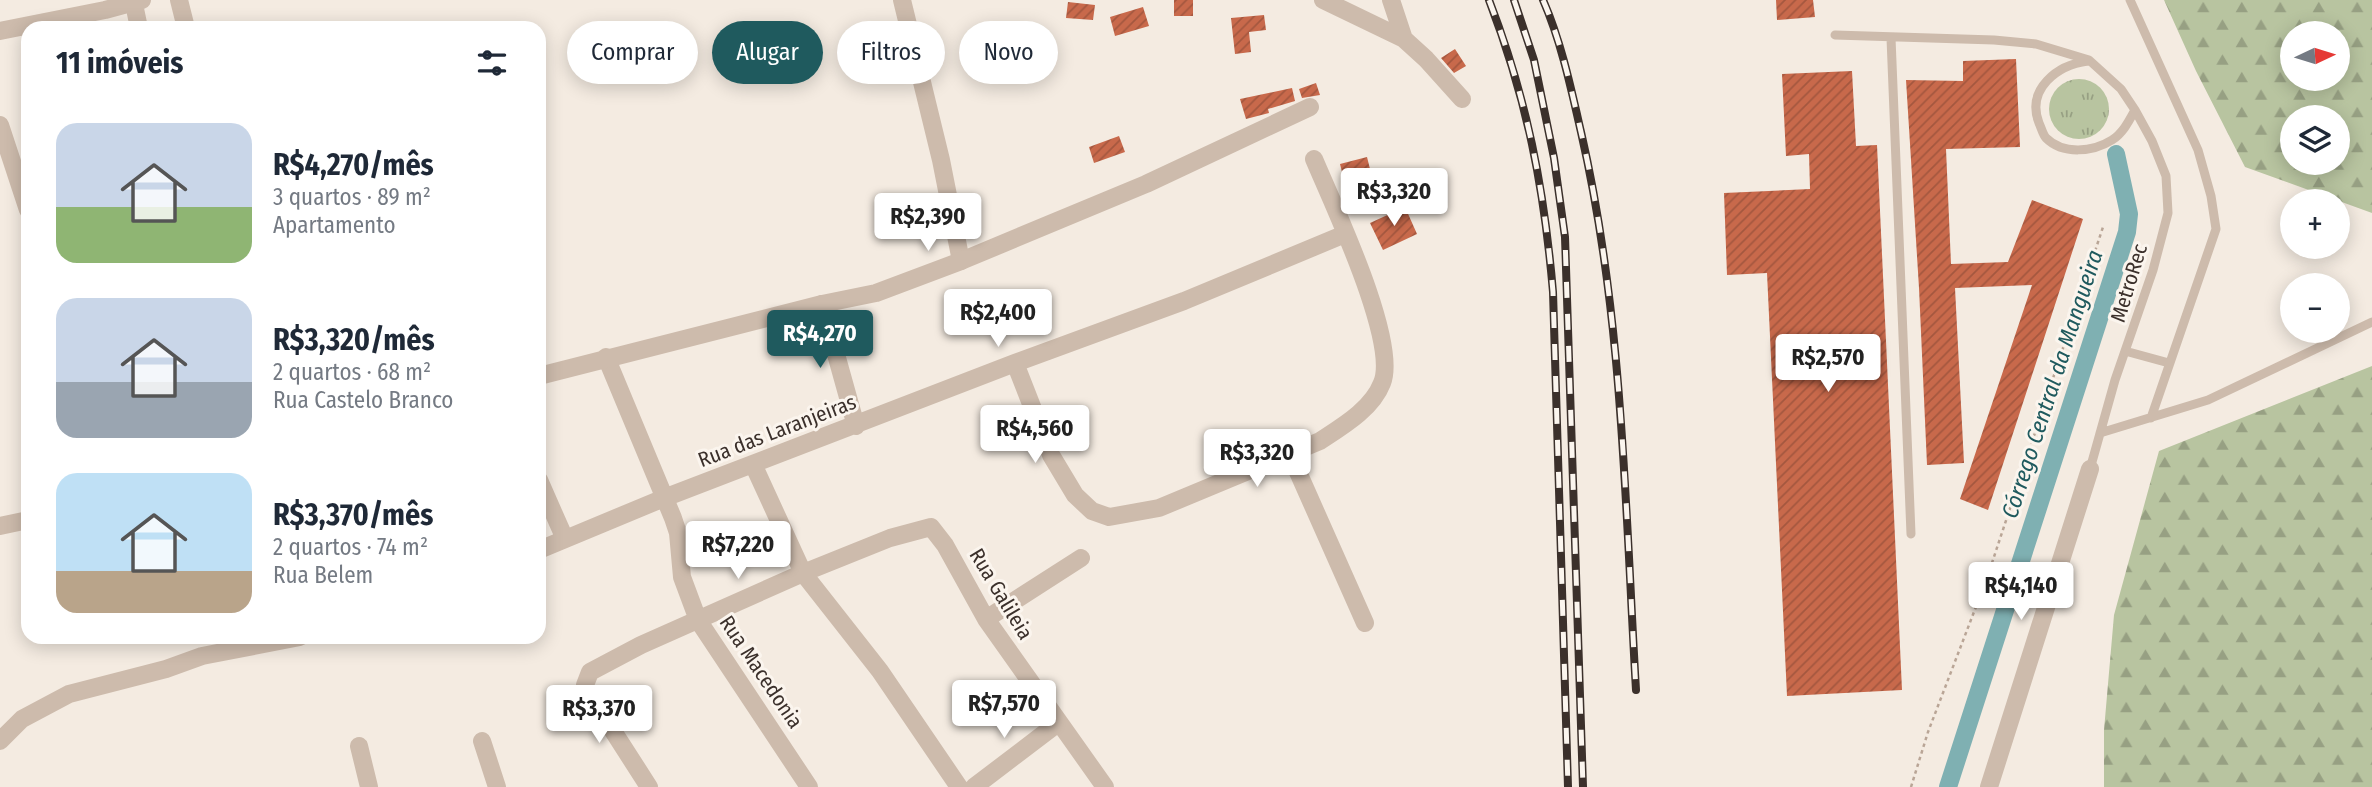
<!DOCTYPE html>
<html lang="pt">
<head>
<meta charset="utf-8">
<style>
	:root { --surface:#fff; --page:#f6f6f7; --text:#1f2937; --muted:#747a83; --accent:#1f5a5e }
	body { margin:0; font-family:"Fira Sans Condensed",sans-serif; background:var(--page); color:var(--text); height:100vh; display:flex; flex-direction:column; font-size:26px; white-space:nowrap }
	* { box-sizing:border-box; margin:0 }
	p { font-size:23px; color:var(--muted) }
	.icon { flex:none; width:38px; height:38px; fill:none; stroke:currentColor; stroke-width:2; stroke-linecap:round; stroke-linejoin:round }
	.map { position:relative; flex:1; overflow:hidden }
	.panel { position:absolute; left:21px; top:21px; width:525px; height:623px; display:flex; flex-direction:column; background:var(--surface); border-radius:21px; box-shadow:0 4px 18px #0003 }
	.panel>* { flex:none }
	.banner { position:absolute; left:567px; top:21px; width:665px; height:63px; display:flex; gap:14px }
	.needle { width:46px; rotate:86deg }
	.tools { position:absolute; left:2280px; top:21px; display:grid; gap:14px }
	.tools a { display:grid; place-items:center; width:70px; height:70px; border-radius:50%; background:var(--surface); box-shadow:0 4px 18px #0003; font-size:35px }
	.price { position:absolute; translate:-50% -60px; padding:0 16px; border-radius:7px; background:#fff; color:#222; font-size:23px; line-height:46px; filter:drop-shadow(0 2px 4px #0008) }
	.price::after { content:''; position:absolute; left:50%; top:42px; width:21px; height:16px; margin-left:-10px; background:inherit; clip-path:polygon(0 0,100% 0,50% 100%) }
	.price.selected { background:var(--accent); color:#fff }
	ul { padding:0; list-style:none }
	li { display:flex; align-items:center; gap:21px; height:175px; padding:0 35px }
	li span { display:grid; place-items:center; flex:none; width:196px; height:140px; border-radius:21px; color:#555 }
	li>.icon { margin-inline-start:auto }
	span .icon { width:84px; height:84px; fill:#fffc; stroke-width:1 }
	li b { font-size:30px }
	h2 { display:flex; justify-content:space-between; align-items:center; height:84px; padding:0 35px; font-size:30px }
	.pill { padding:0 24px; border-radius:32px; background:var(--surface); box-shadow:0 4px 18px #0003; font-size:24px; line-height:63px }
	.pill.selected { background:var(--accent); color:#fff }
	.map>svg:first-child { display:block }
</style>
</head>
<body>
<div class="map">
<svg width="2372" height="787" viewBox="0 0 2372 787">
	<defs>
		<pattern id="grass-tufts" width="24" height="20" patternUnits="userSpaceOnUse" patternTransform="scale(1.75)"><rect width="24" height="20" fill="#b8c4a0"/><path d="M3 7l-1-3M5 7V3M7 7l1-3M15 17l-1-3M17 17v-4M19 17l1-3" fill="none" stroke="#97a083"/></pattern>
		<pattern id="forest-firs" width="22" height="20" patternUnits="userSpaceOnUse" patternTransform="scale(1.75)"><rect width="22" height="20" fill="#b8c4a0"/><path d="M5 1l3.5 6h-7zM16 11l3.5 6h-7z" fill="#97a083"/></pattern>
		<pattern id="building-hatch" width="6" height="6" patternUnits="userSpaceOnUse" patternTransform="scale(1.75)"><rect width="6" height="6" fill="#c8694b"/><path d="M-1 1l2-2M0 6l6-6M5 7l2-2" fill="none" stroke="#a4573f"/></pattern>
	</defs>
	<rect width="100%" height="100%" fill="#f4ebe1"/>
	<!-- grass -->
	<path fill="url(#grass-tufts)" d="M2049 109a30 30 0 1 1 60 0a30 30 0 1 1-60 0Z"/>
	<!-- forest -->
	<path fill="url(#forest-firs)" fill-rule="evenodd" d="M2164,0H2372V213L2245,167L2196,71ZM2292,33H2338V79H2292ZM2292,117H2338V163H2292Z
		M2372,366V787H2104V730L2114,615L2159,451Z"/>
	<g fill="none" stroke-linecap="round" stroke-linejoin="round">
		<!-- canal -->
		<path stroke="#7fb0b2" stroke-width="18" d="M1948,787L2127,232L2129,214L2116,154"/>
	</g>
	<!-- building -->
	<path fill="url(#building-hatch)" d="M1174,0H1193V16H1174Z
		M1776,0H1813L1815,17L1777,20Z
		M1068,2L1095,5L1093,20L1066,18Z
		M1143,7L1149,26L1115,36L1110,17Z
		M1264,15L1266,30L1249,32L1251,52L1235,54L1231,18Z
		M1455,49L1466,66L1454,73L1441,58Z
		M2016,59L2020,147L1946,149L1951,264L2008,262L2032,200L2083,219L1988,510L1960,499L2032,285L1955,288L1964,463L1927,465L1919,288L1906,80L1963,81V61Z
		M1852,71L1856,146L1877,145L1902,690L1787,696L1767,273L1727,275L1724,193L1810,189L1809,154L1786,156L1782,74Z
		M1316,83L1320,95L1302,98L1299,89Z
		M1292,88L1295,101L1268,109L1269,113L1246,119L1240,99Z
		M1119,136L1125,152L1094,163L1089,147Z
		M1367,157L1371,173L1344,180L1340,164Z
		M1405,207L1417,234L1383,250L1370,223Z"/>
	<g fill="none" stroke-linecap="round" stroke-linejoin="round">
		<!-- path -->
		<path stroke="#b9a596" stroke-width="2.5" stroke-dasharray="3.5 3.5" stroke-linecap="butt" d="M1911,787L1928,732L1987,578L2103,227"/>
		<!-- service -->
		<path stroke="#cdbbac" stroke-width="9" d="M2130,0L2198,150L2211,196L2216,229L2151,418
			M1835,35L1994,40L2036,44L2089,60L2121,89L2135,110L2152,141L2166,176L2168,213L2153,270L2115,380L2090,469
			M1891,38L1911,534
			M2088,61C2057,65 2026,89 2039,123C2041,127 2043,135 2046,138C2063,155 2093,152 2112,140C2123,133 2129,121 2135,110
			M2125,351L2169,363
			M2100,433L2208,400L2372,322"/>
		<!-- minor -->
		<path stroke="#cdbbac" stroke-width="18" d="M179,0L186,28
			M902,0L941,160L961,261
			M1323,0L1404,39L1426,59L1462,99
			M1391,0L1404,39
			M134,4L139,28
			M0,31L105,10L142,0
			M0,125L28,210
			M822,304L856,426
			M606,357L673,518L678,533L682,577L698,620L809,787
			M1015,363L1051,455L1075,495L1092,511L1109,517L1159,508L1320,441C1343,426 1372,409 1382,383C1399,342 1332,202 1314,159
			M1290,454L1365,623
			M753,464L803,573L880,671L959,787
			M539,480L565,539
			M539,550L664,498L1015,363L1184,301L1345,234
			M986,619L1081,558
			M0,741L22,719L69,694L166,669L202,656L300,637
			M482,741L497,787
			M359,746L369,787
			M649,787L588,692L585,685L590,672L641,645L803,573L890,538L931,527L945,545L986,619L1105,787
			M974,787L1058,723
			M1989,787L2090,469"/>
		<!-- tertiary -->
		<path stroke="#cdbbac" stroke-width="18" d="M539,376L822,304L876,293L961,261L1146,184L1310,107
			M0,526L28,520"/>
		<defs>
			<path id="rail" d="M1489,0C1527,99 1544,187 1553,292L1568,787
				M1514,0L1534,60L1554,158L1565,237L1583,787
				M1543,0C1561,41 1571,88 1581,132C1623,315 1625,504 1636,690"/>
		</defs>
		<!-- rail casing -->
		<use href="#rail" stroke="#3b302b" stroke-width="8"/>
		<!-- rail -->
		<use href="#rail" stroke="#fbf5ee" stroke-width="5" stroke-dasharray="16" stroke-linecap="butt"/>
	</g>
	<g text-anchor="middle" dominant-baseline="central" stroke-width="6" stroke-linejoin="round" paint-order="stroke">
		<!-- street labels -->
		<g font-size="21" fill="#3b302b" stroke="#fbf5ee">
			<text transform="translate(2129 283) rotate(-73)">MetroRec</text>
			<text transform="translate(777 431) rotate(-21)">Rua das Laranjeiras</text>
			<text transform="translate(1001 594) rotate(59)">Rua Galileia</text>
			<text transform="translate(761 672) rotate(56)">Rua Macedonia</text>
		</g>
		<!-- water labels -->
		<g font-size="23" font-style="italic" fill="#1f5a5e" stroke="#fbf5ee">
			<text transform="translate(2052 384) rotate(-72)">Córrego Central da Mangueira</text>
		</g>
	</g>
</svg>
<div class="tools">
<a><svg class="needle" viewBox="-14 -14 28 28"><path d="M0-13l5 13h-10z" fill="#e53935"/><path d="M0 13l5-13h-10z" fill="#747a83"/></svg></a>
<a><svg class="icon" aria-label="layers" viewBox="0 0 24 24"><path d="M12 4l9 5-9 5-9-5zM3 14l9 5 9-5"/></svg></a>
<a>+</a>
<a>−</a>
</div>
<b class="price" style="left:1394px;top:228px">R$3,320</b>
<b class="price" style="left:928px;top:253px">R$2,390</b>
<b class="price" style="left:998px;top:349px">R$2,400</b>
<b class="price selected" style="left:820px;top:370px">R$4,270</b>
<b class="price" style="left:1828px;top:394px">R$2,570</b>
<b class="price" style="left:1035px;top:465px">R$4,560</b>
<b class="price" style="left:1257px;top:489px">R$3,320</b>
<b class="price" style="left:738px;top:581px">R$7,220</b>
<b class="price" style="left:2021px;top:622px">R$4,140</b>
<b class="price" style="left:1004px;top:740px">R$7,570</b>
<b class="price" style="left:599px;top:745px">R$3,370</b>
<div class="banner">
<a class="pill">Comprar</a>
<a class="pill selected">Alugar</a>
<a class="pill">Filtros</a>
<a class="pill">Novo</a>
</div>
<section class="panel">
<h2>11 imóveis<svg class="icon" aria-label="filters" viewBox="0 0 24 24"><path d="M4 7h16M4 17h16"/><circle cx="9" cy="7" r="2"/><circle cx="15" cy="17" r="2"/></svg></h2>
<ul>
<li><span style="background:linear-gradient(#c9d6e8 60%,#8fb573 0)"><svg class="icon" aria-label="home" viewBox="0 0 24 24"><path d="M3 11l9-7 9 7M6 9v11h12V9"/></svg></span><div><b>R$4,270/mês</b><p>3 quartos · 89 m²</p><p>Apartamento</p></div></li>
<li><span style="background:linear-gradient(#c9d6e8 60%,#9aa5b1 0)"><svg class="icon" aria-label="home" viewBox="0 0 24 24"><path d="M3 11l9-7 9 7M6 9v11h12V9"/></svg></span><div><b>R$3,320/mês</b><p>2 quartos · 68 m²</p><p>Rua Castelo Branco</p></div></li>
<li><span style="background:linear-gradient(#bfe0f5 70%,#b9a48a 0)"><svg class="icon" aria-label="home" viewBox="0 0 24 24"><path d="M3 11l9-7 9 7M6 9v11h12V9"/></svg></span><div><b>R$3,370/mês</b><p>2 quartos · 74 m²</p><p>Rua Belem</p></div></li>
</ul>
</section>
</div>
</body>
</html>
